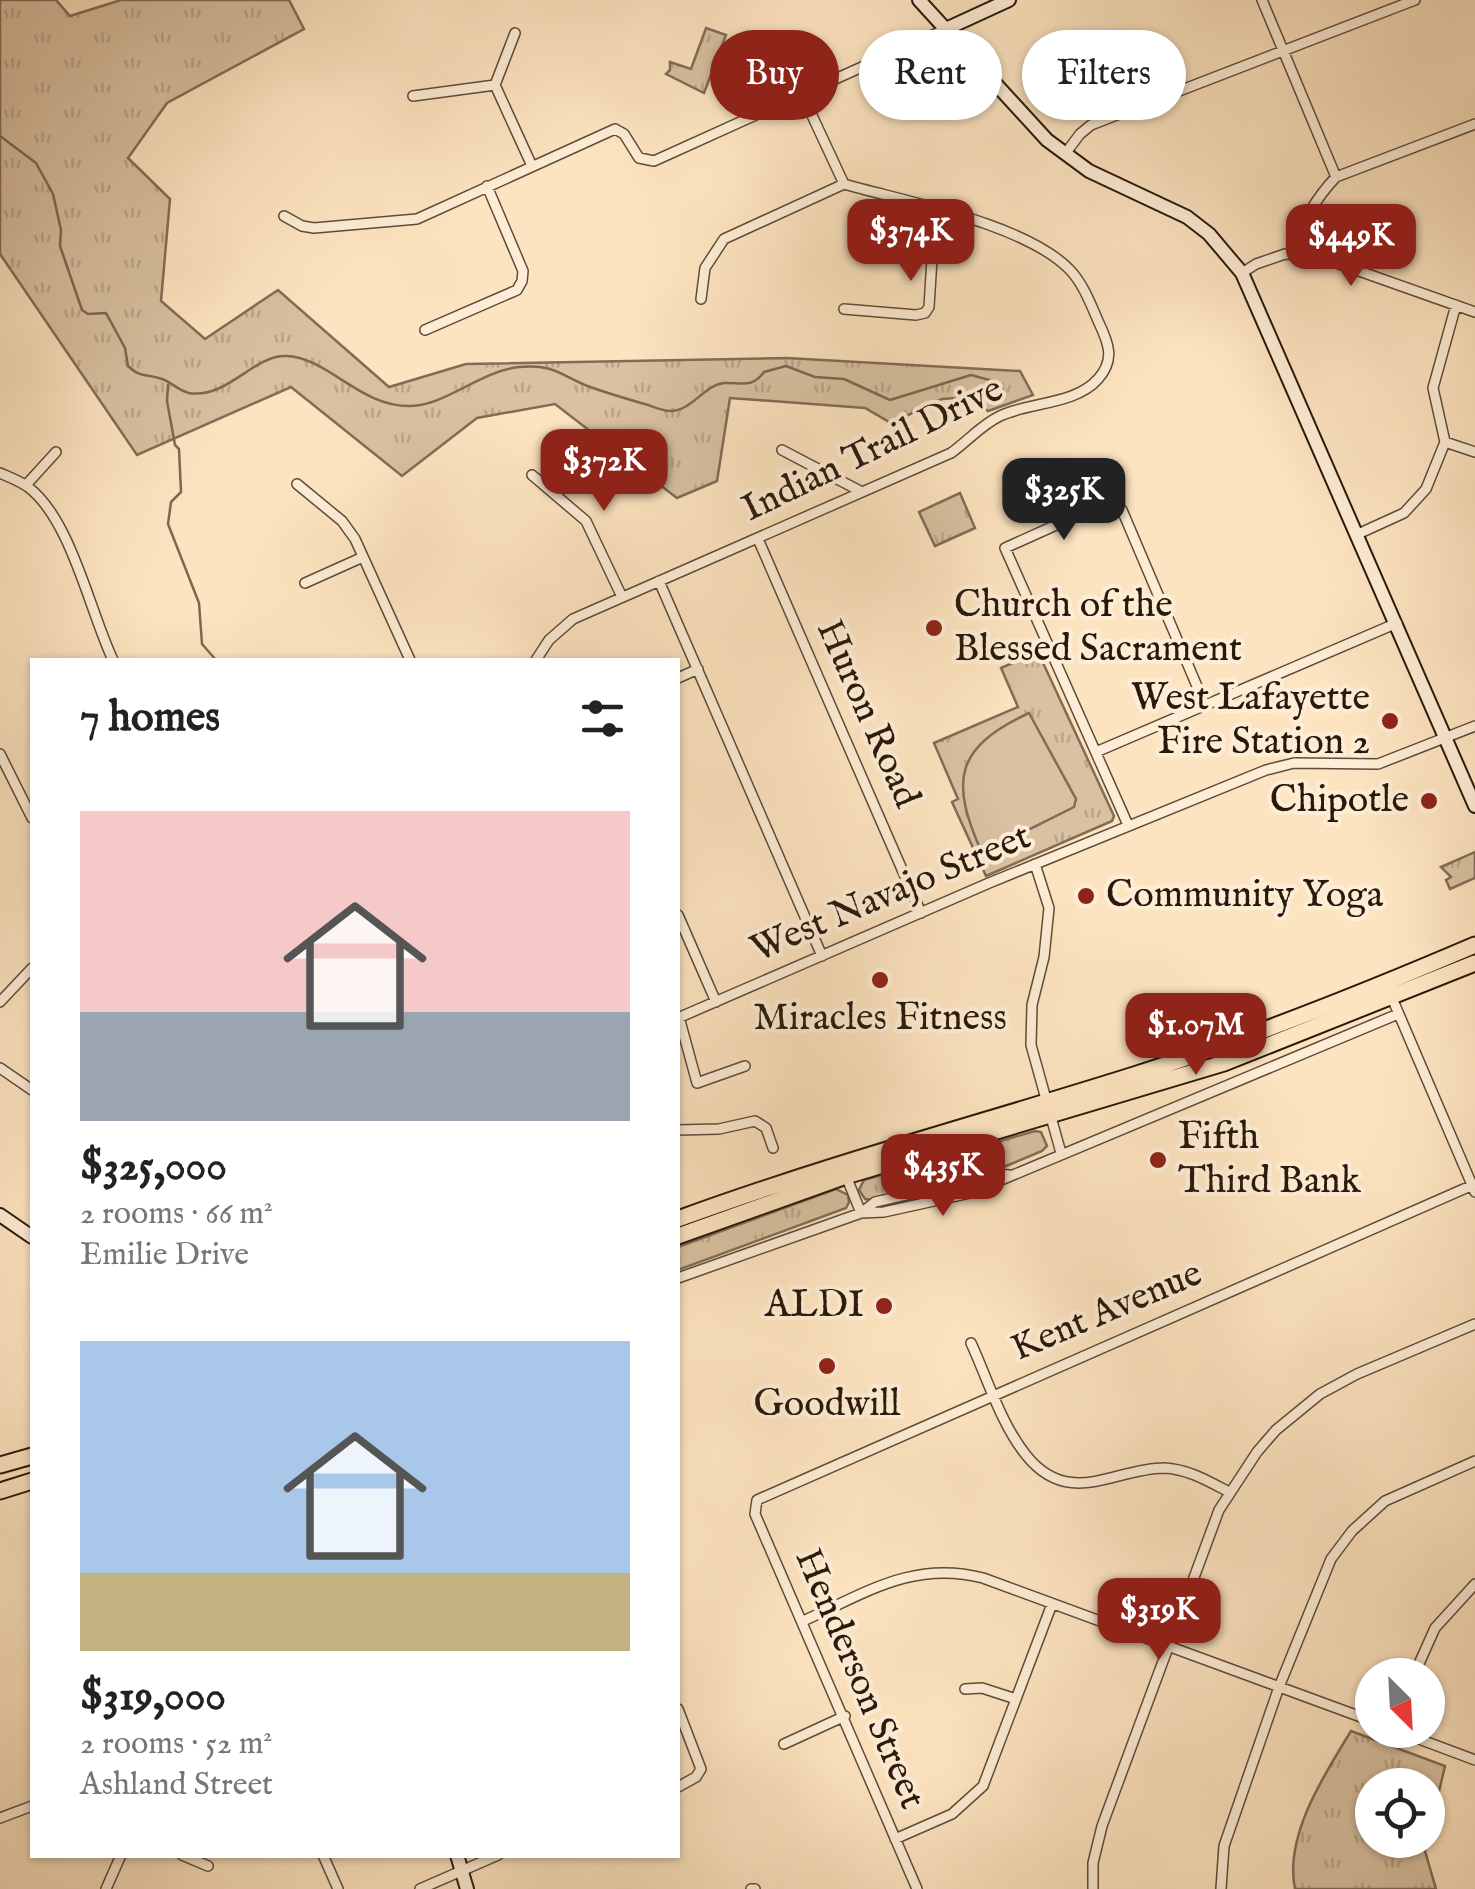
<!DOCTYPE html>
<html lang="en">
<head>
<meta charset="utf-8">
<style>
	:root { --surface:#fff; --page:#f6f6f6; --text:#222; --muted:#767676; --accent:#8f2418 }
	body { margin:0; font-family:"IM FELL English",serif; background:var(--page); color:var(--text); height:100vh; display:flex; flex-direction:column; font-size:38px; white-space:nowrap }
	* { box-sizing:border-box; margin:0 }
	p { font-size:32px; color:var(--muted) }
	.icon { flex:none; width:55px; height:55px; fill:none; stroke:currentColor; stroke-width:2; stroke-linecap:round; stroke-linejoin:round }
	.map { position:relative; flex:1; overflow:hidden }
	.details { position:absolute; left:30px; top:658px; width:650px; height:1200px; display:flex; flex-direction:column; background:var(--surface); border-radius:0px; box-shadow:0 2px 8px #0004 }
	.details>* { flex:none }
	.top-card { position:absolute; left:710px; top:30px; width:615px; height:90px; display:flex; gap:20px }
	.needle { width:65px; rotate:156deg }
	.controls { position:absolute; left:1355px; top:1658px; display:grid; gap:20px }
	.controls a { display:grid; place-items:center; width:90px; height:90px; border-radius:50%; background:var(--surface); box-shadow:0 2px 8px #0004; font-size:50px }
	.price { position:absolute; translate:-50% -85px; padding:0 22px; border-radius:20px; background:var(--accent); color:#fff; font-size:32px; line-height:65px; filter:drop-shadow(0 2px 5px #0008) }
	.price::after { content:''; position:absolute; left:50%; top:60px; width:30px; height:22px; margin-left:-15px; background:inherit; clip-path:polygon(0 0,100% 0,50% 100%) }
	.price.current { background:#222; color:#fff }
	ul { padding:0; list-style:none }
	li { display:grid; align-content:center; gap:20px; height:530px; padding:0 50px }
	li span { display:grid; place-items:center; height:310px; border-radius:0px; color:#555 }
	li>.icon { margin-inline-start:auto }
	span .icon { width:180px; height:180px; fill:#fffc; stroke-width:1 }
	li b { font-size:42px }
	h2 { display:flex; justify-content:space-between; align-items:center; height:120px; padding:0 50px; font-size:42px }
	.chip { padding:0 35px; border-radius:45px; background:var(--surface); box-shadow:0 2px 8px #0004; font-size:35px; line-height:90px }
	.chip.current { background:var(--accent); color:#fff }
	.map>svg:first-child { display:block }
</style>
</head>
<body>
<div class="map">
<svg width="1475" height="1889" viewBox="0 0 1475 1889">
	<defs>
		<pattern id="grass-tufts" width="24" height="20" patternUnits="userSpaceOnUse" patternTransform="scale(2.5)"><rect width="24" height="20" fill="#d9c1a1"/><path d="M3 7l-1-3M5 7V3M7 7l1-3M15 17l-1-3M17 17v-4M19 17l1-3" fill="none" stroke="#baa589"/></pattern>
	</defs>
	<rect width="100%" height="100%" fill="#fde4c0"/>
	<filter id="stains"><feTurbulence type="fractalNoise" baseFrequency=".002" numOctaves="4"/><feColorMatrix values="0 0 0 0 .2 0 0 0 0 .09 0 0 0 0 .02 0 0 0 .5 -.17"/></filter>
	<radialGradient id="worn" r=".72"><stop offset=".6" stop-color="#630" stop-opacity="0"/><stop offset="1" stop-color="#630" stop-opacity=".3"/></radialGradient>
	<!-- grass -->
	<path fill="url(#grass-tufts)" stroke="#816d56" stroke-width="2.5" fill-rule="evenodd" d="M0,0H56L70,16L121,0H289L304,29L167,103L128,158L170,199L161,301L205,339L278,290L389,387L466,364L787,358L1020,371L1033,395L988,411L971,397L942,399L891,423L865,408L730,398L717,481L677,498L555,404L477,418L402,476L291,387L137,455L0,254Z
		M706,28L726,35L704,93L666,74L670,70V62L691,69Z
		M960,493L975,528L935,546L919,512Z
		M1038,652L1114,816L1112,821L986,876L952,802L958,799L934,743L1018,707L1001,668Z
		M1475,852V878L1450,889L1446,880L1451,877L1441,867Z
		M1035,1131L1041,1132L1047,1146L1042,1151L987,1174L873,1200L865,1199L859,1190L864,1180Z
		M836,1189L848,1195L849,1202L846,1208L678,1270V1247Z
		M1351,1731L1445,1766L1425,1851L1436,1889H1295C1284,1836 1324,1775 1351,1731ZM1372,1785H1428V1840H1372Z"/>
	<!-- pitch -->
	<path fill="#d9c1a1" stroke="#816d56" stroke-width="2.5" d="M1029,713L1076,799L1074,807L982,853C950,781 954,748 1029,713Z"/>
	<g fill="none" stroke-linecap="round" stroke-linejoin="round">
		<!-- stream -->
		<path stroke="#7d6952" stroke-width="2.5" d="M0,136L36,163L53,194L61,230L60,246L82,310L88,314L106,313L125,348L128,366C142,379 146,373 162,379C171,382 179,391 189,393C228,399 253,355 286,356C328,357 359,407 411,406C446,405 481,371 519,367C556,364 559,375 590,387C607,393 624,398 641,403C650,405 662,411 670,411C692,411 704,385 724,383C741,382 752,389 764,372L786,366L815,377L844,379L890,400L971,375L993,381L1004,391
			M168,385L167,401L175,445L179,449L181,492L171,502L168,524L199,603L202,644L216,660"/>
		<defs>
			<path id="street" d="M1262,0L1336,177
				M515,33L495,85L532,166
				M413,96L495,85
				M1065,154L1080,134L1091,125L1415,0
				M284,216L302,226L314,228L417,219L615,129L624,134L639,158L654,161L946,29
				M1297,252C1298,225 1318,196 1336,177L1475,124
				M1242,273L1256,264L1285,254L1314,255L1475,312
				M701,299L705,268L724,239L844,184
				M844,309L916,315L925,313L929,307L935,210
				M425,330L517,290L522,281L523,271L487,186
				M1445,442L1475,452
				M782,450L862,492
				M0,473C9,477 20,481 28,487C71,519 90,612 113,660
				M532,475L586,521L622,597
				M297,484L342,521L355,539L410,660
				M26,485L56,452
				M1358,534L1404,513L1426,489L1445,442L1433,388L1456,305
				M758,539L921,913
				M659,581L822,956
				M305,583L363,557
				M536,660L549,640L573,619L951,453C968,441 981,425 1000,416C1029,402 1075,405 1098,379C1115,360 1109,344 1099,323C1091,305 1084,285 1070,270C1026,224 907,202 844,184L802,94
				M678,678L698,669
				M1096,752L1397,623
				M0,754L32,818
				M1128,825L1005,548L1105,503H1115L1122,510L1205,705
				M1035,864L1049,908L1044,957L1032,1005L1031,1045L1061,1153
				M678,915L716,1002
				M1392,998L1475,1192
				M0,1002L32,968
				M679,1017L697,1083L745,1066
				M678,1018L989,883L1266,770L1294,763L1378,764L1475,726
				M0,1068L32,1090
				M678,1130L719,1129L755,1121L766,1128L773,1148
				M846,1176L861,1213
				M861,1213L884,1212L970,1193L1398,1014
				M678,1278L861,1213L875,1202L998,1174L1009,1175
				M971,1343C988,1380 1001,1424 1026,1455C1069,1509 1115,1468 1164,1468C1188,1469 1208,1481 1229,1492
				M803,1621C866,1593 913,1560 983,1578L1372,1721
				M1414,1675L1435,1628L1475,1584
				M965,1689L982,1688L1016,1699
				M678,1709L701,1769L696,1777L678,1787
				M1395,1730L1475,1760
				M784,1744L845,1716
				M0,1818L32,1806
				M895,1839L952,1814L983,1786L1052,1604
				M182,1855L208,1866
				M323,1855L338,1889
				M106,1889L121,1855
				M420,1889L498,1855
				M751,1889H755
				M917,1889L755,1514L757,1500L1475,1184
				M1093,1889V1863L1102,1826L1219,1510L1257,1452L1276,1430L1320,1394L1357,1374L1475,1324
				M1221,1889L1224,1846L1279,1687L1331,1559L1352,1531L1385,1501L1475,1461"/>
			<path id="secondary" d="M919,0L1047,140L1089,171L1187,217L1209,234L1242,273L1475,806
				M946,29L1009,0
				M0,1215L32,1237
				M457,1855L467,1889"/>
			<path id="highway" d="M678,1219C828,1164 982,1123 1134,1075C1250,1038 1363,993 1475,945
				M678,1236L846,1176L1224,1063L1475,963
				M0,1465L32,1456
				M0,1491L32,1481"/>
		</defs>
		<!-- street casing -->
		<use href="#street" stroke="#5e4c38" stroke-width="12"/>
		<!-- secondary casing -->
		<use href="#secondary" stroke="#29190a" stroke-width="16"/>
		<!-- highway casing -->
		<use href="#highway" stroke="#29190a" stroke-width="19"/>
		<!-- street -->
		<use href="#street" stroke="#feedd6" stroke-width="9"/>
		<!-- secondary -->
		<use href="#secondary" stroke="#feedd6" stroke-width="12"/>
		<!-- highway -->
		<use href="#highway" stroke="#fde4c0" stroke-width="15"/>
	</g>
	<!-- markers -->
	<g fill="#8f2418" stroke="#feedd6" stroke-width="4">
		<circle cx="934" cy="628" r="10"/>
		<circle cx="1390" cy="721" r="10"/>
		<circle cx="1429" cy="801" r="10"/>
		<circle cx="1086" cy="896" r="10"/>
		<circle cx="880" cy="980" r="10"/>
		<circle cx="1158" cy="1160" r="10"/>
		<circle cx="884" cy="1306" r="10"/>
		<circle cx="827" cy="1366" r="10"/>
	</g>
	<g text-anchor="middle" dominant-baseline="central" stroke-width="8" stroke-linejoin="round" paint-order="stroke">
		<!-- street labels -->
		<g font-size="38" fill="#29190a" stroke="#feedd6">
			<text transform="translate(873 450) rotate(-26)">Indian Trail Drive</text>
			<text transform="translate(867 714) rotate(66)">Huron Road</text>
			<text transform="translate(891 894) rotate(-23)">West Navajo Street</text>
			<text transform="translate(1107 1312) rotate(-23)">Kent Avenue</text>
			<text transform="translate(859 1679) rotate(67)">Henderson Street</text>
		</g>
		<!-- poi labels -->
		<g font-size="38" fill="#29190a" stroke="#feedd6" text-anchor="start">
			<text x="954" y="606">Church of the<tspan x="954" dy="44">Blessed Sacrament</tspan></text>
			<text x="1370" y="699" text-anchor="end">West Lafayette<tspan x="1370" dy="44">Fire Station 2</tspan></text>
			<text x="1409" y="801" text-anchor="end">Chipotle</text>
			<text x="1106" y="896">Community Yoga</text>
			<text x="880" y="1019" text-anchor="middle">Miracles Fitness</text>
			<text x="1178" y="1138">Fifth<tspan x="1178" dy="44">Third Bank</tspan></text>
			<text x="864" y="1306" text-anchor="end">ALDI</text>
			<text x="827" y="1405" text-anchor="middle">Goodwill</text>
		</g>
	</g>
	<rect width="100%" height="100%" filter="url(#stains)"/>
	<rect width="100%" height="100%" fill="url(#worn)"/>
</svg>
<div class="controls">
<a><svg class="needle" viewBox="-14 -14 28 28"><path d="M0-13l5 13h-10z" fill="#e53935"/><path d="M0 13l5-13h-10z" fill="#767676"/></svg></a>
<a><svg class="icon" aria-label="locate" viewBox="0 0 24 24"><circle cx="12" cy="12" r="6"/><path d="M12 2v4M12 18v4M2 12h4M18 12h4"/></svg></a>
</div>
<b class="price" style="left:911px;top:284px">$374K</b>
<b class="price" style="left:1351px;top:289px">$449K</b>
<b class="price" style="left:604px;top:514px">$372K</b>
<b class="price current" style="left:1064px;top:543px">$325K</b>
<b class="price" style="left:1196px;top:1078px">$1.07M</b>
<b class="price" style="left:943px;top:1219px">$435K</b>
<b class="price" style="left:1159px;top:1663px">$319K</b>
<div class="top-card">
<a class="chip current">Buy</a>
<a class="chip">Rent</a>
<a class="chip">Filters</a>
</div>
<section class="details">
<h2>7 homes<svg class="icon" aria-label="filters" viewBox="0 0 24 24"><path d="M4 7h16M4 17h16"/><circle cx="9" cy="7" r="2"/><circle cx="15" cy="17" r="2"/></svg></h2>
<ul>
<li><span style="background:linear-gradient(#f6c9c9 65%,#9aa5b1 0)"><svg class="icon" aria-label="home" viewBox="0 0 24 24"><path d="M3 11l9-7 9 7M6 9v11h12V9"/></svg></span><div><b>$325,000</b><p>2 rooms · 66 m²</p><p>Emilie Drive</p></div></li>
<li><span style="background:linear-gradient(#a9c7e8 75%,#c2b280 0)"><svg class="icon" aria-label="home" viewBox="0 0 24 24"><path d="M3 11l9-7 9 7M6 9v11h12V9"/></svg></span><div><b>$319,000</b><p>2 rooms · 52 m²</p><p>Ashland Street</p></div></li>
</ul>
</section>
</div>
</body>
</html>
